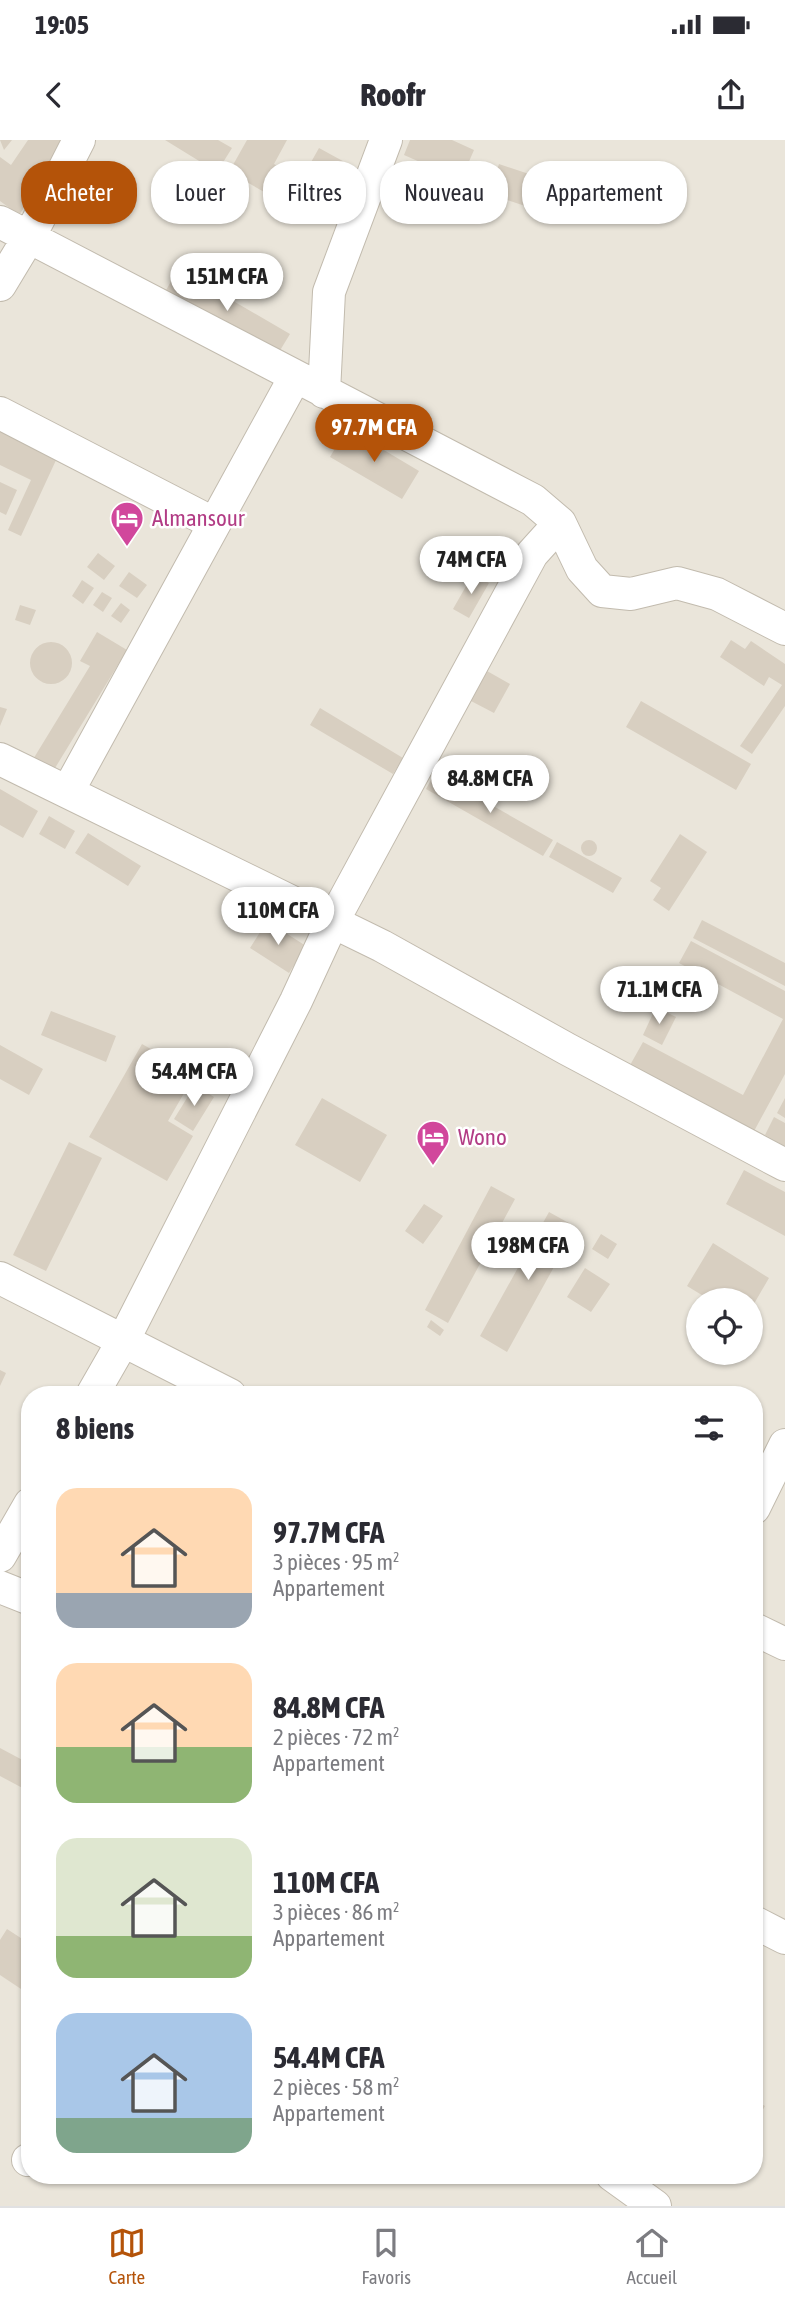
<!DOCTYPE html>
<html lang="fr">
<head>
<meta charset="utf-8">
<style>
	:root { --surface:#fff; --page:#f7f7f7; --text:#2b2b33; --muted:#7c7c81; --line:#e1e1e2; --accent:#b45309 }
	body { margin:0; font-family:"Asap Condensed",sans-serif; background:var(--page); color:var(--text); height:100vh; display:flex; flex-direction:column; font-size:26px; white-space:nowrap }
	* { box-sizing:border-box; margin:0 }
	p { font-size:23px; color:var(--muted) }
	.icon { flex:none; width:38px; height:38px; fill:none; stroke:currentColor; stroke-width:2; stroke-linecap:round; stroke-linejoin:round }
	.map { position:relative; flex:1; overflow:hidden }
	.panel { position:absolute; left:21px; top:1246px; width:742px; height:798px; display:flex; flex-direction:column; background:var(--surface); border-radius:28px; box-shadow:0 2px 5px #0004 }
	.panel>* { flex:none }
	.banner { position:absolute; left:21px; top:21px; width:744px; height:63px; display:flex; gap:14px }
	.buttons { position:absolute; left:686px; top:1148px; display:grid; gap:14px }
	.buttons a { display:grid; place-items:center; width:77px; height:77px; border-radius:50%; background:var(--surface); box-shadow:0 2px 5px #0004; font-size:35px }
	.price { position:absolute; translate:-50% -60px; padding:0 16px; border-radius:24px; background:#fff; color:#222; font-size:23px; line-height:46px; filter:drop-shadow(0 2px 4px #0008) }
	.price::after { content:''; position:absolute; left:50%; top:42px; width:21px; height:16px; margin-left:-10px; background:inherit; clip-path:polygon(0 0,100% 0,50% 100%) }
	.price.current { background:var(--accent); color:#fff }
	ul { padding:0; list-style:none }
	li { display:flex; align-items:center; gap:21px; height:175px; padding:0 35px }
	li span { display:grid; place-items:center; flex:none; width:196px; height:140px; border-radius:21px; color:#555 }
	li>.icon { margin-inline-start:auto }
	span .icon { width:84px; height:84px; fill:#fffc; stroke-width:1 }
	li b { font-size:30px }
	h2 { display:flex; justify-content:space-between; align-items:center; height:84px; padding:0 35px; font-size:30px }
	.chip { padding:0 24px; border-radius:28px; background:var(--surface); box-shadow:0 2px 5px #0004; font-size:24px; line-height:63px }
	.chip.current { background:var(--accent); color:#fff }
	.status { display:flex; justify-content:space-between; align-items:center; height:49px; padding:0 35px; background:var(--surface); direction:ltr }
	.status svg { height:19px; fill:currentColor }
	header { display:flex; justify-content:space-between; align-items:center; height:91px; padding:0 35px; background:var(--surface); font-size:32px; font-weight:800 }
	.dock { display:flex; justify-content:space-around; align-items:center; height:98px; border-top:2px solid var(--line); background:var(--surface); font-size:19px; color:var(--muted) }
	.dock a { display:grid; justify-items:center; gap:4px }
	.dock .current { color:var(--accent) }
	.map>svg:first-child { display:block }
</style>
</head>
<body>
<div class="status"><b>19:05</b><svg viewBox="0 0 49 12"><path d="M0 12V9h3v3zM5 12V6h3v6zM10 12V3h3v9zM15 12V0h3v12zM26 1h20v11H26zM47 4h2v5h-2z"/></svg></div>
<header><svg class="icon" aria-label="back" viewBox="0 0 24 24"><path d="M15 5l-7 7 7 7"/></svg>Roofr<svg class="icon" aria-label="share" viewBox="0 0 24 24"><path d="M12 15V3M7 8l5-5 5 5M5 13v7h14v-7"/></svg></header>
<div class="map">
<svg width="785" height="2066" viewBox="0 0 785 2066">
	<rect width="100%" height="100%" fill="#f6f3ec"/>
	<!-- residential -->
	<path fill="#eae5da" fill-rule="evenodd" d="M0,0H785V2066H0ZM698,1160H751V1213H698ZM30,1255H754V2035H30Z"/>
	<!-- building -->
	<path fill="#d8cfc1" d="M0,0H12L4,10Z
		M28,0H71L19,75L0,61V17L11,25Z
		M165,0H218L232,8L217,32Z
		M247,0H287L274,24L301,40L319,8L350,25L317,82L229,32Z
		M410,0H452L474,10L461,40L404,15Z
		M499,24L541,38L531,68L489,54Z
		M178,129L290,194L276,217L165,152Z
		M347,288L419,331L402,359L330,317Z
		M0,291L57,318L21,396L8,390L31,340L0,325Z
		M0,342L17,350L6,375L0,372Z
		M98,413L115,426L104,440L87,427Z
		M129,432L147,445L137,458L119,446Z
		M473,434L489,443L469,478L453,469Z
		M82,440L94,448L83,464L72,456Z
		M102,452L112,458L103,472L93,465Z
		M121,463L130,470L121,483L111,476Z
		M20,465L36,470L30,485L15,480Z
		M97,492L127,510L52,633L32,621L90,526L80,521Z
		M731,500L745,509L751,501L785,524V566L752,614L740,606L782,545L769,537L764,546L720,517Z
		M30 523a21 21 0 1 1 42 0a21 21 0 1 1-42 0Z
		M487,531L510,544L494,573L471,561Z
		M641,561L751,624L736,650L626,587Z
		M0,567L7,569L0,586Z
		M320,568L403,618L393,634L310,585Z
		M435,633L553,700L543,716L426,649Z
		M0,649L38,671L23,698L0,685Z
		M49,676L75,691L65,709L39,694Z
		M88,693L141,726L128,746L75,713Z
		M680,694L707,712L669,771L653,760L661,748L650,741Z
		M581 708a8 8 0 1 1 16 0a8 8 0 1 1-16 0Z
		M557,702L622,738L613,753L549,717Z
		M702,780L785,823V846L693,798Z
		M267,781L306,806L289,833L250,808Z
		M691,801L785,851V934L753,993L629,927L643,902L743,955L783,879L679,823Z
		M656,867L676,877L662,905L643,895Z
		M51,871L116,896L106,922L41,895Z
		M142,904L195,934L168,981L193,996L167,1041L89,997Z
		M0,905L43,929L29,955L0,939Z
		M195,945L214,957L193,991L174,979Z
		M322,958L387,995L360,1042L295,1005Z
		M785,958V978L777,973Z
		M774,977L785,983V1006L765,995Z
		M69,1002L102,1018L46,1131L13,1115Z
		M744,1030L785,1052V1096L726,1064Z
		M491,1046L515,1059L448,1183L425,1170Z
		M424,1064L443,1076L423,1104L405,1091Z
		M549,1072L576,1087L507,1212L480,1196Z
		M601,1094L617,1104L608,1119L592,1109Z
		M713,1103L769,1138L751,1169V1160H710L687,1146Z
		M585,1128L610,1144L591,1172L567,1157Z
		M431,1180L444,1190L440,1196L427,1187Z
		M0,1230L6,1233L0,1246Z
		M0,1608L30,1624V1652L0,1636Z
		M7,1789L30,1804V1855L0,1835V1800Z
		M754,1960L765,1966L754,1985Z"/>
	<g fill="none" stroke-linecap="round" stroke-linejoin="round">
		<defs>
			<path id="minor" d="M0,82L533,360L560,383L582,429L602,451L631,454L677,443L717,454L785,489
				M0,145L32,92L79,0
				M324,252L329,152L386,0
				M0,273L213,383
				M0,619L382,806L567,909L785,1025
				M68,651L295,237
				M0,1138L230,1255
				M92,1255L123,1201L296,861L333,781L532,414L560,383
				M754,1368L785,1305
				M0,1416L30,1364
				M0,1447L30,1459
				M754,1489L785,1504
				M754,1782L785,1798
				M28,2020L30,2019
				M612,2035L655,2066"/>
		</defs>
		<!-- minor casing -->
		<use href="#minor" stroke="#c2bbae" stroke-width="34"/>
		<!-- minor -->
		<use href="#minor" stroke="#fff" stroke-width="32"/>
	</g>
	<!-- icons -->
	<defs>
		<symbol id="hotel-pin" viewBox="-11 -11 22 30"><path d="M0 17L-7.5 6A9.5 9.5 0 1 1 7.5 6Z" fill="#d1479c" stroke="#fff"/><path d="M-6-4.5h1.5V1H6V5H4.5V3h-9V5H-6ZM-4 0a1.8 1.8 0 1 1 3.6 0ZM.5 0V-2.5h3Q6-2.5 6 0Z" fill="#fff"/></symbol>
	</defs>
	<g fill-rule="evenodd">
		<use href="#hotel-pin" x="108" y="359" width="38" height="52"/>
		<use href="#hotel-pin" x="414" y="978" width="38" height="52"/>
	</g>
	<g text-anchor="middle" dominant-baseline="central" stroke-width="5" stroke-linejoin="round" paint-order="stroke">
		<!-- hotel labels -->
		<g font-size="23" fill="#b23c85" stroke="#fff" text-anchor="start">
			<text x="152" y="378">Almansour</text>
			<text x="458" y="997">Wono</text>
		</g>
	</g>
</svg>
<div class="buttons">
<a><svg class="icon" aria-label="locate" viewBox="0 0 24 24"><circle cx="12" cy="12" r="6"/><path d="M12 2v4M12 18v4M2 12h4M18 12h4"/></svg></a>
</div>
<b class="price" style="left:227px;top:173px">151M CFA</b>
<b class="price current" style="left:374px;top:324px">97.7M CFA</b>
<b class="price" style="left:471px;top:456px">74M CFA</b>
<b class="price" style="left:490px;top:675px">84.8M CFA</b>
<b class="price" style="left:278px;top:807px">110M CFA</b>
<b class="price" style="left:659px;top:886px">71.1M CFA</b>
<b class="price" style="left:194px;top:968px">54.4M CFA</b>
<b class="price" style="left:528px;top:1142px">198M CFA</b>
<div class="banner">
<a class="chip current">Acheter</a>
<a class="chip">Louer</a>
<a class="chip">Filtres</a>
<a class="chip">Nouveau</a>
<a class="chip">Appartement</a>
</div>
<section class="panel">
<h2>8 biens<svg class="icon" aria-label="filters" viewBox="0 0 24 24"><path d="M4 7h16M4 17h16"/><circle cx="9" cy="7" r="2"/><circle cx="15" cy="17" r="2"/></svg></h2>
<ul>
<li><span style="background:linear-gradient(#ffd9b3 75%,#9aa5b1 0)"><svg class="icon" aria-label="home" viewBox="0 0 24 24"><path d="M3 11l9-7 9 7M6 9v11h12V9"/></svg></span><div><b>97.7M CFA</b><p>3 pièces · 95 m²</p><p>Appartement</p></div></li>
<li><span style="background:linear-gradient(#ffd9b3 60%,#8fb573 0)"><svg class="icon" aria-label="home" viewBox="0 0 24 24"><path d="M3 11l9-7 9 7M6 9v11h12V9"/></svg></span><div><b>84.8M CFA</b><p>2 pièces · 72 m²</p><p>Appartement</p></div></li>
<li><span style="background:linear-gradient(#dfe7d0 70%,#8fb573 0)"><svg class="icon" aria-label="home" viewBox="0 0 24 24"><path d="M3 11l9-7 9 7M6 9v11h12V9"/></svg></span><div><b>110M CFA</b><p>3 pièces · 86 m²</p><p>Appartement</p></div></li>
<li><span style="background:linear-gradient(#a9c7e8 75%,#7fa58c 0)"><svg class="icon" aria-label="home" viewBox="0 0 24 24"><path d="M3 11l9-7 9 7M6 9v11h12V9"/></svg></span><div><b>54.4M CFA</b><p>2 pièces · 58 m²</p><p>Appartement</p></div></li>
</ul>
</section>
</div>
<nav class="dock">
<a class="current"><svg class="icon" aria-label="map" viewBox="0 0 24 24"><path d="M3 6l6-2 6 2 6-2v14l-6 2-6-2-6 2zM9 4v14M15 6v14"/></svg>Carte</a>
<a><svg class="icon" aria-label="saved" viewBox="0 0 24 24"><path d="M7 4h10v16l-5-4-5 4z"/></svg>Favoris</a>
<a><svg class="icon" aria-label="home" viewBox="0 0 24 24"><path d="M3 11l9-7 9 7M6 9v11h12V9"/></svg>Accueil</a>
</nav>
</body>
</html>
